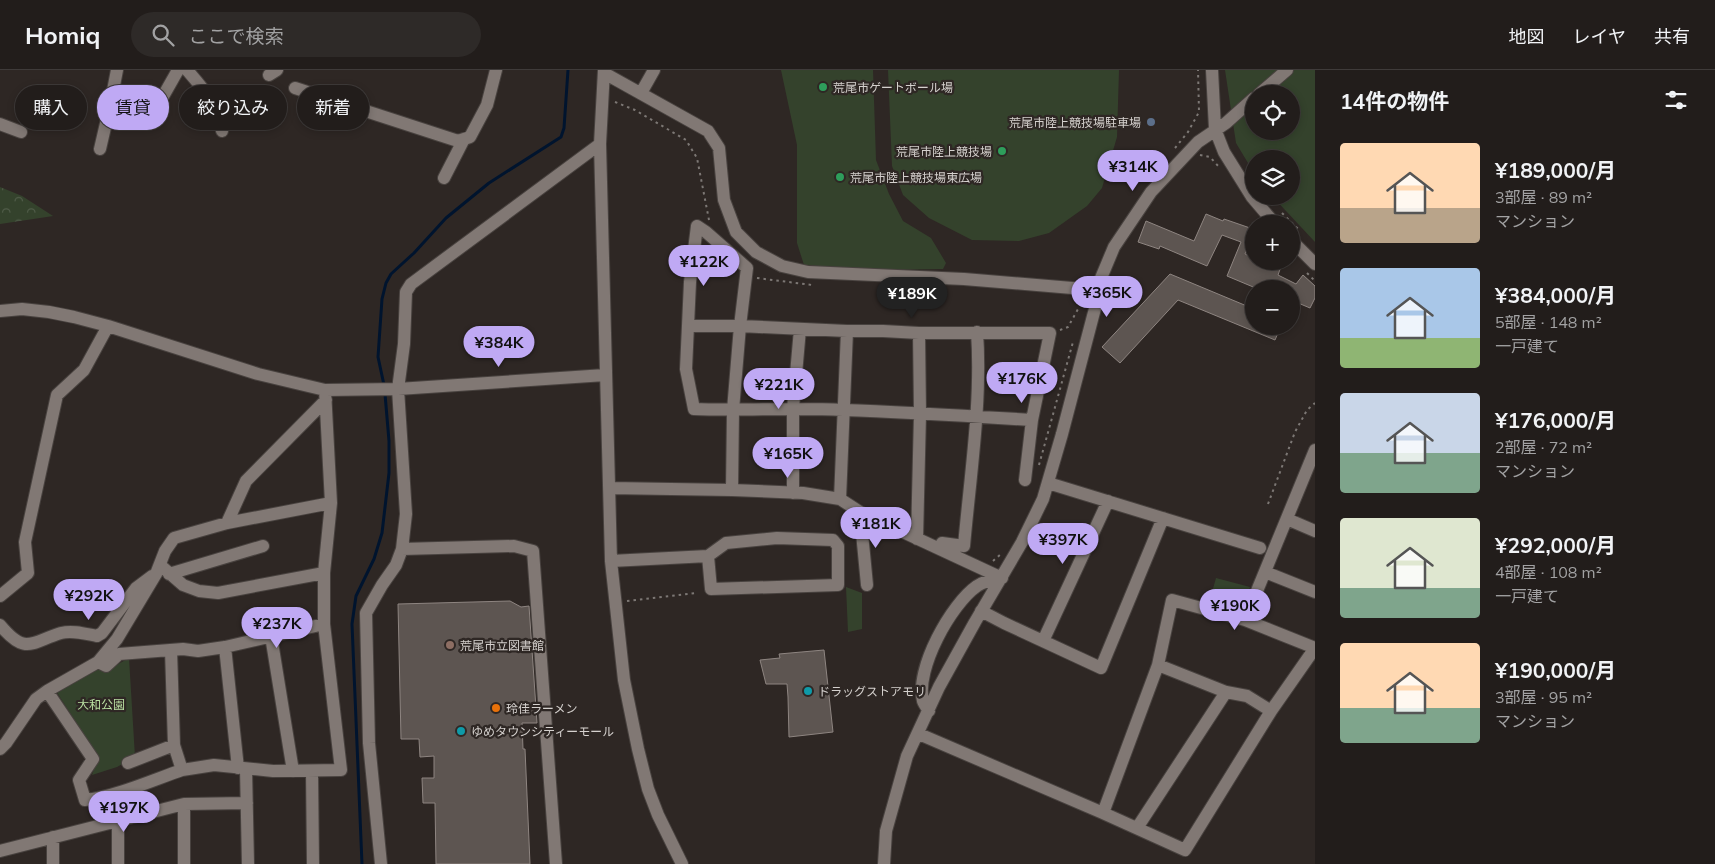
<!DOCTYPE html>
<html lang="ja">
<head>
<meta charset="utf-8">
<style>
	:root { --surface:#221d1b; --page:#2e2a28; --text:#f1f3f6; --muted:#a2a2a3; --line:#3f3b3a; --accent:#bfa9f4 }
	body { margin:0; font-family:Mulish,"Noto Sans JP",sans-serif; background:var(--page); color:var(--text); height:100vh; display:flex; flex-direction:column; font-size:19px; white-space:nowrap }
	* { box-sizing:border-box; margin:0 }
	p { font-size:16px; color:var(--muted) }
	.icon { flex:none; width:28px; height:28px; fill:none; stroke:currentColor; stroke-width:2; stroke-linecap:round; stroke-linejoin:round }
	.map { position:relative; flex:1; overflow:hidden }
	.sheet { display:flex; flex-direction:column; background:var(--surface); width:400px }
	.sheet>* { flex:none }
	.banner { position:absolute; left:15px; top:15px; width:475px; height:45px; display:flex; gap:10px }
	.buttons { position:absolute; left:1245px; top:15px; display:grid; gap:10px }
	.buttons a { display:grid; place-items:center; width:55px; height:55px; border-radius:50%; background:var(--surface); box-shadow:0 2px 8px #0003,0 0 0 1px var(--line); font-size:25px }
	.price { position:absolute; translate:-50% -42px; padding:0 11px; border-radius:18px; background:var(--accent); color:#111; font-size:16px; line-height:32px; filter:drop-shadow(0 1px 2px #0008) }
	.price::after { content:''; position:absolute; left:50%; top:30px; width:15px; height:11px; margin-left:-8px; background:inherit; clip-path:polygon(0 0,100% 0,50% 100%) }
	.price.on { background:#222; color:#fff }
	ul { padding:0; list-style:none }
	li { display:flex; align-items:center; gap:15px; height:125px; padding:0 25px }
	li span { display:grid; place-items:center; flex:none; width:140px; height:100px; border-radius:5px; color:#555 }
	li>.icon { margin-inline-start:auto }
	span .icon { width:60px; height:60px; fill:#fffc; stroke-width:1 }
	li b { font-size:21px }
	h2 { display:flex; justify-content:space-between; align-items:center; height:60px; padding:0 25px; font-size:21px }
	.tag { padding:0 18px; border-radius:22px; background:var(--surface); box-shadow:0 2px 8px #0003,0 0 0 1px var(--line); font-size:18px; line-height:45px }
	.tag.on { background:var(--accent); color:#111 }
	header { display:flex; align-items:center; gap:30px; box-sizing:border-box; height:70px; padding:0 25px; background:var(--surface); border-bottom:1px solid var(--line) }
	header strong { font-size:24px }
	nav { display:flex; gap:28px; margin-inline-start:auto; font-size:18px }
	.search { width:350px; height:45px; background:var(--page); display:flex; align-items:center; gap:12px; box-sizing:border-box; padding:0 18px; border-radius:28px; color:var(--muted); font-size:19px }
	main { display:flex; flex:1; min-height:0 }
	.map>svg:first-child { display:block }
</style>
</head>
<body>
<header>
<strong>Homiq</strong>
<div class="search"><svg class="icon" aria-label="search" viewBox="0 0 24 24"><circle cx="10" cy="10" r="6"/><path d="M15 15l6 6"/></svg>ここで検索</div>
<nav><a>地図</a><a>レイヤ</a><a>共有</a></nav>
</header>
<main>
<div class="map">
<svg width="1315" height="794" viewBox="0 0 1315 794">
	<defs>
		<pattern id="forest-crowns" width="20" height="18" patternUnits="userSpaceOnUse" patternTransform="scale(1.25)"><rect width="20" height="18" fill="#34422c"/><path d="M2 6a3 3 0 1 1 6 0M12 15a3 3 0 1 1 6 0" fill="none" stroke="#505c49"/></pattern>
	</defs>
	<rect width="100%" height="100%" fill="#2e2724"/>
	<!-- forest -->
	<path fill="url(#forest-crowns)" d="M0,117L22,126L53,146L0,154Z"/>
	<!-- park -->
	<path fill="#34422c" fill-rule="evenodd" d="M781,0H873L876,90L889,124L903,151L931,168L946,193L943,199L881,200L804,195L797,173V75Z
		M888,0H1119L1117,67L1102,118L1087,136L1049,163L1019,171L972,170L929,148L903,125L892,96Z
		M1225,0H1315V172L1272,126H1291V89H1254V103L1236,73ZM1254,24H1291V61H1254Z
		M1216,508L1250,517L1243,542L1209,533Z
		M846,517L862,523V559L848,562Z
		M129,588L135,687L117,697L92,705L98,687L56,621L96,596L104,602Z"/>
	<g fill="none" stroke-linecap="round" stroke-linejoin="round">
		<!-- stream -->
		<path stroke="#00142e" stroke-width="3" d="M384,315L378,287L382,229L386,213L391,204L414,183L446,148L489,113L561,67L564,58L568,0
			M362,794L352,554L356,526L374,489L382,463L389,403V371L385,324"/>
	</g>
	<!-- building -->
	<path fill="#5d5551" stroke="#8e8581" d="M1206,144L1223,151L1224,149L1253,159L1245,184L1254,188V191H1283L1278,205L1296,214L1303,205L1315,216V228L1310,238L1291,230V219H1258L1227,206L1241,172L1222,165L1207,196L1160,176L1159,179L1138,172L1146,151L1194,171Z
		M1170,204L1254,239V256H1281L1275,270L1178,230L1120,293L1102,277Z
		M510,531L521,537L529,536L537,653H522L523,679H525L530,794H436L435,733H423L422,708H434V686L420,687L419,669H401L398,534Z
		M824,580L833,662L789,667L788,627L787,614H766L760,590L780,588L779,584Z"/>
	<g fill="none" stroke-linecap="round" stroke-linejoin="round">
		<defs>
			<path id="minor" d="M187,0C206,22 215,31 222,61
				M604,0L600,74L611,491L624,610L638,679L648,719L658,745L682,794
				M1212,0L1215,59L1224,82L1252,127L1275,154
				M604,3L708,61L719,78L724,130L736,162L756,182L782,196L808,202L964,209L1096,220
				M269,5L277,0
				M295,18L458,71L470,67L487,35L496,0
				M641,23L654,0
				M1259,24L1287,0
				M153,44L178,0
				M0,54L21,62
				M100,79L110,36L117,0
				M444,108L464,69
				M1291,170L1315,194
				M0,241L22,239L49,242L74,247L108,256L258,304L325,320L398,319L605,305
				M688,256H740L747,198L706,162L697,156L690,212L686,299L694,339C744,341 793,337 843,340C906,342 969,346 1032,350
				M1048,413L1260,478
				M610,418L732,420L803,423L840,429L860,442L1002,508
				M732,420L733,340L740,256L847,261H883L919,263H1050L1032,350L1025,410
				M793,423V338L800,259
				M840,429L847,261
				M860,442L867,515
				M1287,449L1315,461
				M227,453L246,411L326,330
				M917,469L920,344L919,263
				M402,479L514,476L533,481L556,794
				M941,479L942,473L964,476C970,407 982,331 977,262
				M611,491L708,486L726,473L777,468L833,470L838,476V515L711,519L708,486
				M160,495L183,515L199,521L218,523L324,503
				M1265,502L1315,522
				M169,504L263,476
				M0,526L28,503L25,472L57,325L84,300L108,256
				M981,541L1004,553L1101,598L1163,448
				M1245,550L1315,578
				M0,555C26,586 31,572 61,563C73,560 86,564 97,566L102,563L136,518L152,506
				M271,566L293,701
				M1043,571L1108,431
				M225,577L238,698
				M171,580L174,675L182,700L214,695L273,701L341,700L324,554V503L331,433L325,320
				M98,592L106,596L119,584L183,579L198,581L225,577L324,554
				M47,621L93,689L79,710L85,730C115,727 153,710 182,700
				M929,641C927,638 924,634 923,631C915,599 951,534 977,516C985,511 993,509 1002,508
				M1271,641L1247,626L1226,622L1158,595L1172,530L1245,550L1315,380
				M919,664L1103,743L1158,595
				M0,679L6,673L36,629L47,621L98,592L117,569L156,504L165,481L174,468L227,453L331,433
				M128,693L174,675
				M246,699L248,794
				M312,701L313,794
				M184,734V794
				M1103,743L1185,780L1271,641L1315,578
				M118,751V794
				M1137,758L1226,622
				M53,767V794
				M0,781L184,734L247,733
				M381,794L369,673L366,543L382,515L396,495L402,479L406,444L398,319L404,274L406,222L411,214L600,74
				M884,794L886,761L907,686L939,617L975,552L1022,472L1043,429L1062,364L1093,246L1096,235V220L1114,177L1151,122L1198,72L1226,53L1254,28"/>
		</defs>
		<!-- minor casing -->
		<use href="#minor" stroke="#48423f" stroke-width="14"/>
		<!-- path -->
		<path stroke="#7d7875" stroke-width="2" stroke-dasharray="2.5 4" stroke-linecap="butt" d="M615,32L635,40L686,70L697,88L709,150
			M1175,78L1188,62L1199,42L1198,0
			M1200,85L1210,87L1219,97
			M1282,143L1300,161
			M1307,203L1315,211
			M757,208L812,215
			M1060,260L1068,257L1082,232L1085,233
			M1039,395L1073,272
			M1268,434L1295,362L1307,340L1315,333
			M993,491L1001,484
			M627,531L696,523"/>
		<!-- minor -->
		<use href="#minor" stroke="#817874" stroke-width="12"/>
	</g>
	<!-- markers -->
	<g fill="#2e9e5b" stroke="#2e2724" stroke-width="2">
		<circle cx="823" cy="17" r="5"/>
		<circle cx="1002" cy="81" r="5"/>
		<circle cx="840" cy="107" r="5"/>
	</g>
	<circle fill="#5c6f8a" stroke="#2e2724" stroke-width="2" cx="1151" cy="52" r="5"/>
	<circle fill="#8d6e63" stroke="#2e2724" stroke-width="2" cx="450" cy="575" r="5"/>
	<g fill="#0f9aa8" stroke="#2e2724" stroke-width="2">
		<circle cx="808" cy="621" r="5"/>
		<circle cx="461" cy="661" r="5"/>
	</g>
	<circle fill="#e8710a" stroke="#2e2724" stroke-width="2" cx="496" cy="638" r="5"/>
	<g text-anchor="middle" dominant-baseline="central" stroke-width="4.5" stroke-linejoin="round" paint-order="stroke">
		<!-- poi labels -->
		<g font-size="12" fill="#d5d1ce" stroke="#2e2724" text-anchor="start">
			<text x="833" y="17">荒尾市ゲートボール場</text>
			<text x="1141" y="52" text-anchor="end">荒尾市陸上競技場駐車場</text>
			<text x="992" y="81" text-anchor="end">荒尾市陸上競技場</text>
			<text x="850" y="107">荒尾市陸上競技場東広場</text>
			<text x="460" y="575">荒尾市立図書館</text>
			<text x="818" y="621">ドラッグストアモリ</text>
			<text x="506" y="638">玲佳ラーメン</text>
			<text x="471" y="661">ゆめタウンシティーモール</text>
		</g>
		<!-- park labels -->
		<g font-size="12" fill="#b9dfa2" stroke="#2e2724">
			<text x="101" y="634">大和公園</text>
		</g>
	</g>
</svg>
<div class="buttons">
<a><svg class="icon" aria-label="locate" viewBox="0 0 24 24"><circle cx="12" cy="12" r="6"/><path d="M12 2v4M12 18v4M2 12h4M18 12h4"/></svg></a>
<a><svg class="icon" aria-label="layers" viewBox="0 0 24 24"><path d="M12 4l9 5-9 5-9-5zM3 14l9 5 9-5"/></svg></a>
<a>+</a>
<a>−</a>
</div>
<b class="price" style="left:1133px;top:122px">¥314K</b>
<b class="price" style="left:704px;top:217px">¥122K</b>
<b class="price" style="left:1107px;top:248px">¥365K</b>
<b class="price on" style="left:912px;top:249px">¥189K</b>
<b class="price" style="left:499px;top:298px">¥384K</b>
<b class="price" style="left:1022px;top:334px">¥176K</b>
<b class="price" style="left:779px;top:340px">¥221K</b>
<b class="price" style="left:788px;top:409px">¥165K</b>
<b class="price" style="left:876px;top:479px">¥181K</b>
<b class="price" style="left:1063px;top:495px">¥397K</b>
<b class="price" style="left:89px;top:551px">¥292K</b>
<b class="price" style="left:1235px;top:561px">¥190K</b>
<b class="price" style="left:277px;top:579px">¥237K</b>
<b class="price" style="left:124px;top:763px">¥197K</b>
<div class="banner">
<a class="tag">購入</a>
<a class="tag on">賃貸</a>
<a class="tag">絞り込み</a>
<a class="tag">新着</a>
</div>
</div>
<section class="sheet">
<h2>14件の物件<svg class="icon" aria-label="filters" viewBox="0 0 24 24"><path d="M4 7h16M4 17h16"/><circle cx="9" cy="7" r="2"/><circle cx="15" cy="17" r="2"/></svg></h2>
<ul>
<li><span style="background:linear-gradient(#ffd9b3 65%,#b9a48a 0)"><svg class="icon" aria-label="home" viewBox="0 0 24 24"><path d="M3 11l9-7 9 7M6 9v11h12V9"/></svg></span><div><b>¥189,000/月</b><p>3部屋 · 89 m²</p><p>マンション</p></div></li>
<li><span style="background:linear-gradient(#a9c7e8 70%,#8fb573 0)"><svg class="icon" aria-label="home" viewBox="0 0 24 24"><path d="M3 11l9-7 9 7M6 9v11h12V9"/></svg></span><div><b>¥384,000/月</b><p>5部屋 · 148 m²</p><p>一戸建て</p></div></li>
<li><span style="background:linear-gradient(#c9d6e8 60%,#7fa58c 0)"><svg class="icon" aria-label="home" viewBox="0 0 24 24"><path d="M3 11l9-7 9 7M6 9v11h12V9"/></svg></span><div><b>¥176,000/月</b><p>2部屋 · 72 m²</p><p>マンション</p></div></li>
<li><span style="background:linear-gradient(#dfe7d0 70%,#7fa58c 0)"><svg class="icon" aria-label="home" viewBox="0 0 24 24"><path d="M3 11l9-7 9 7M6 9v11h12V9"/></svg></span><div><b>¥292,000/月</b><p>4部屋 · 108 m²</p><p>一戸建て</p></div></li>
<li><span style="background:linear-gradient(#ffd9b3 65%,#7fa58c 0)"><svg class="icon" aria-label="home" viewBox="0 0 24 24"><path d="M3 11l9-7 9 7M6 9v11h12V9"/></svg></span><div><b>¥190,000/月</b><p>3部屋 · 95 m²</p><p>マンション</p></div></li>
</ul>
</section>
</main>
</body>
</html>
